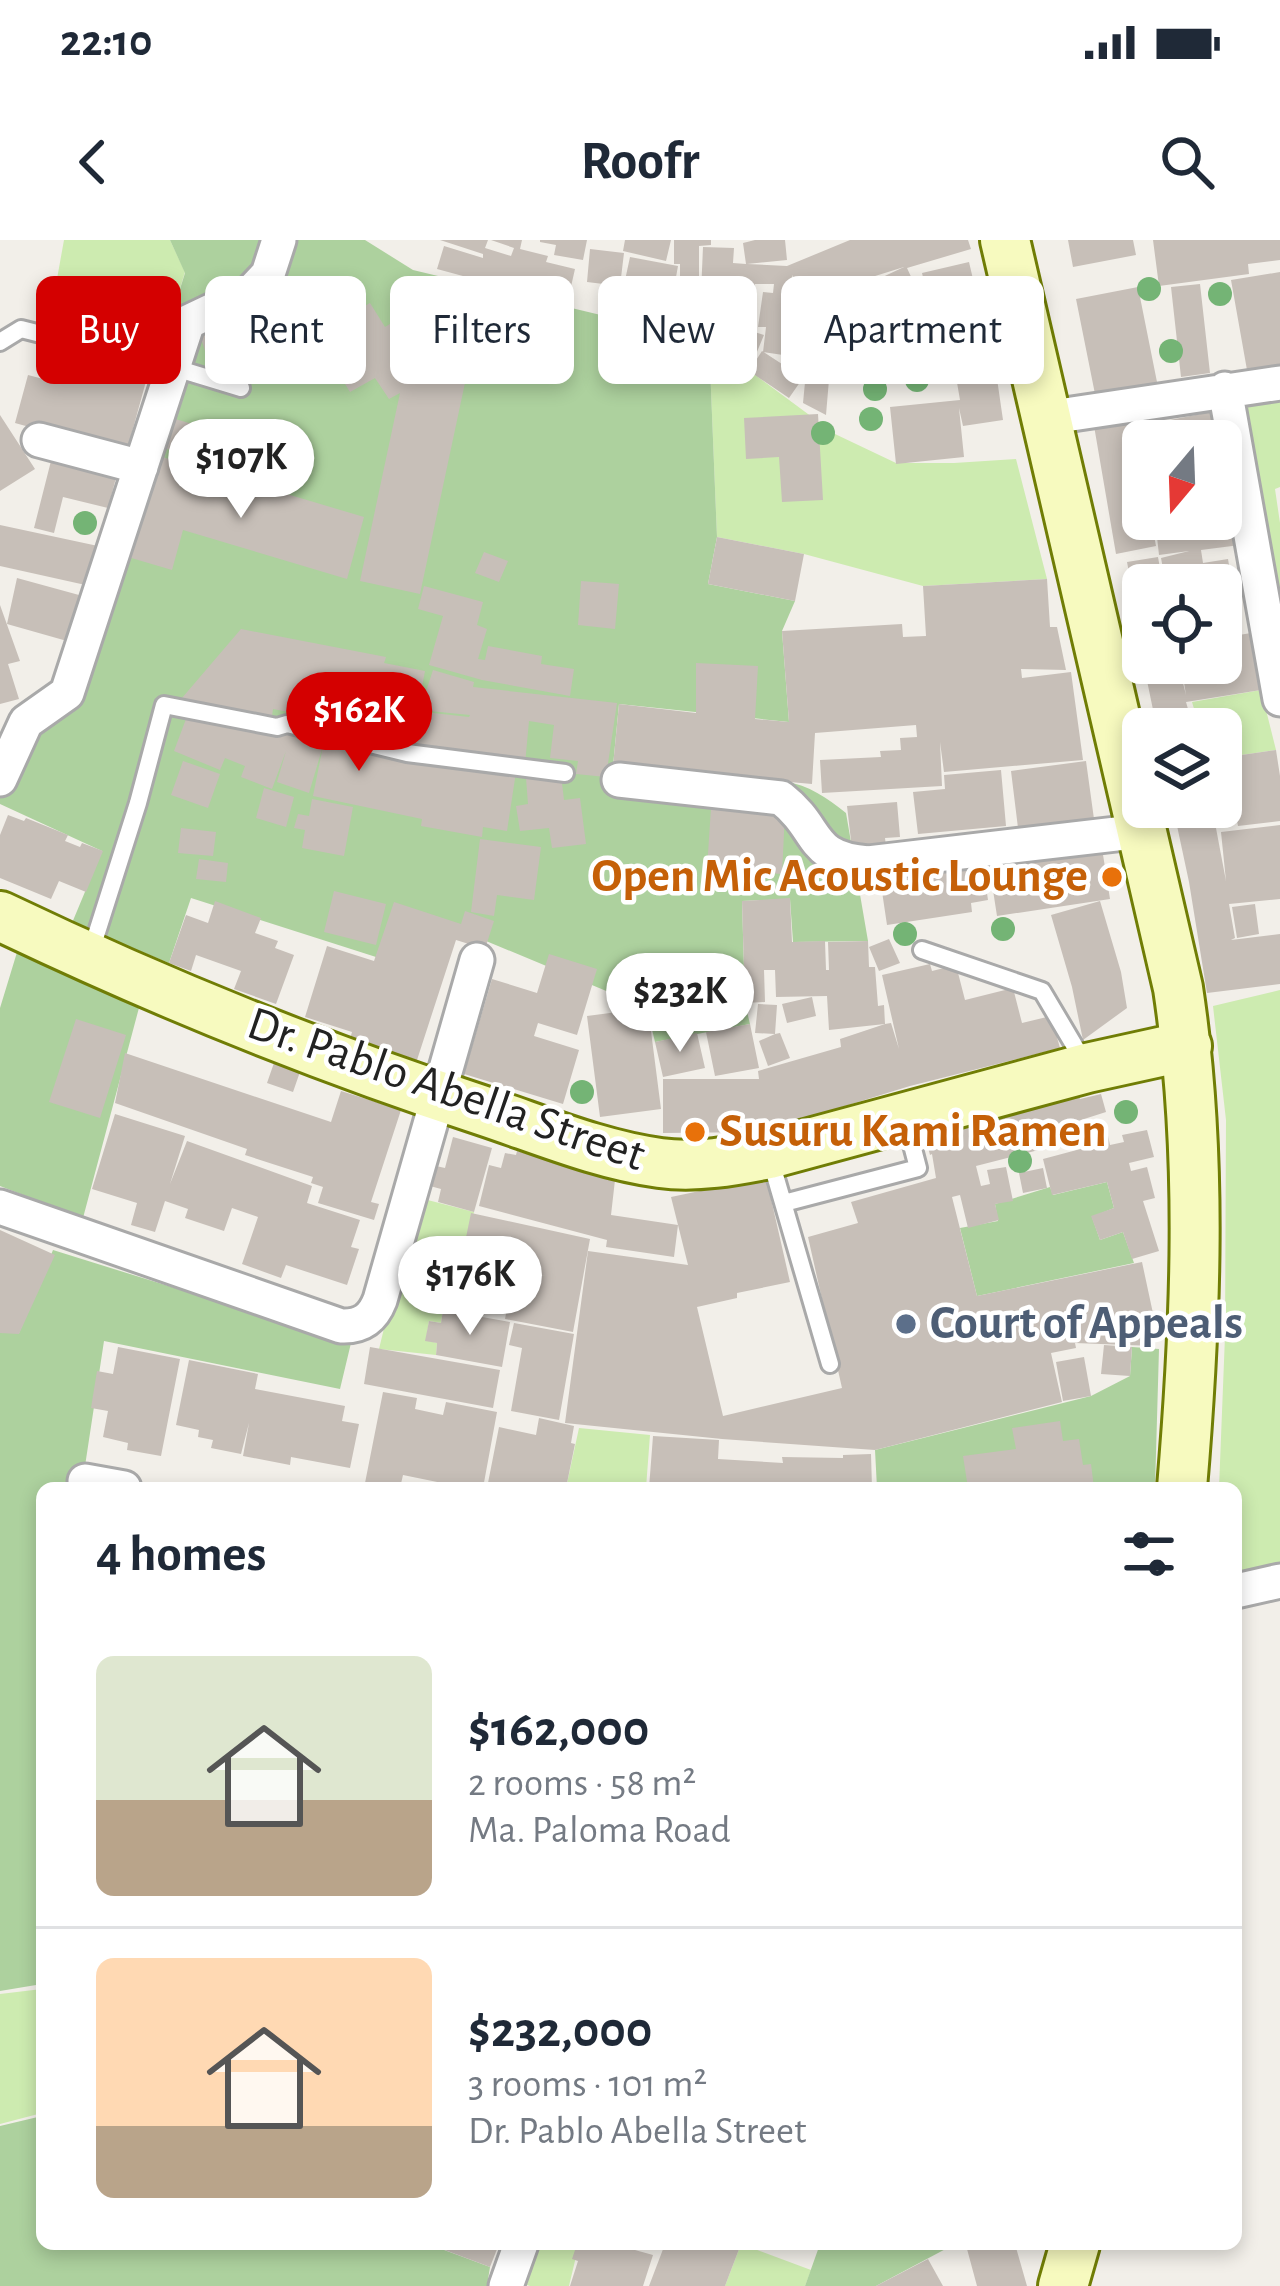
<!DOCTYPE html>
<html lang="en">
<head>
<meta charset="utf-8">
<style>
	:root { --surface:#fff; --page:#f6f6f7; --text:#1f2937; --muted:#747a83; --line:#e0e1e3; --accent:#d40000 }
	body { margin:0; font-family:"Alegreya Sans",sans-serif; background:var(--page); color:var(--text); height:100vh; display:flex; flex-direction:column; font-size:45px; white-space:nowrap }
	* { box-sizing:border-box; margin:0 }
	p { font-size:39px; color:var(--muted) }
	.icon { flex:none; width:66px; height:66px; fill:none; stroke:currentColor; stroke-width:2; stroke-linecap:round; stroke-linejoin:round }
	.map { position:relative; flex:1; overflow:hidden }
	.details { position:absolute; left:36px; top:1242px; width:1206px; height:768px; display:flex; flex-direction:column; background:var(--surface); border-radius:18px; box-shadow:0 6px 18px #0003 }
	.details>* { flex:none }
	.top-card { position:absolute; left:36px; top:36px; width:1209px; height:108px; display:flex; gap:24px }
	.needle { width:78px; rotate:199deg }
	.tools { position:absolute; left:1122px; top:180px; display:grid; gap:24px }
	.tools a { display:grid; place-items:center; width:120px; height:120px; border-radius:18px; background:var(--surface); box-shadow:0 6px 18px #0003; font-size:60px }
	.price { position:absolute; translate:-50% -102px; padding:0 27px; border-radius:42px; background:#fff; color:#222; font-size:39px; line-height:78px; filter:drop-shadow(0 3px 6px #0008) }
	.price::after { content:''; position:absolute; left:50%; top:72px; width:36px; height:27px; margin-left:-18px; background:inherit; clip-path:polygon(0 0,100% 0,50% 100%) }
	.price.current { background:var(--accent); color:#fff }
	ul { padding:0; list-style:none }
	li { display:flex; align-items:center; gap:36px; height:300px; padding:0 60px }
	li+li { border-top:3px solid var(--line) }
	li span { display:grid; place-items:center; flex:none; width:336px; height:240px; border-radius:18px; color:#555 }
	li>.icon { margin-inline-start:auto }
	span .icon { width:144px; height:144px; fill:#fffc; stroke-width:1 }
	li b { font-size:51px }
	h2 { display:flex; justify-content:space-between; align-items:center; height:144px; padding:0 60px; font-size:51px }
	.chip { padding:0 42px; border-radius:18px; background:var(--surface); box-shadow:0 6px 18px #0003; font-size:42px; line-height:108px }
	.chip.current { background:var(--accent); color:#fff }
	.status { display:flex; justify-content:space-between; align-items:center; height:84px; padding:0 60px; background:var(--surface); direction:ltr }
	.status svg { height:33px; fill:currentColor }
	header { display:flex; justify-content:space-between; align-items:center; height:156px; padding:0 60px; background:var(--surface); font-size:54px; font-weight:600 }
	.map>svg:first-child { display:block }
</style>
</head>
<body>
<div class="status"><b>22:10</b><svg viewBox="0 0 49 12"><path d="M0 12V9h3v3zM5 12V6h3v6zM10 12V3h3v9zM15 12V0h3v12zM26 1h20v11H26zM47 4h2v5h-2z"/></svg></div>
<header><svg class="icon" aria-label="back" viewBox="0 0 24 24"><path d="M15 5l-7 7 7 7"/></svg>Roofr<svg class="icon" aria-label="search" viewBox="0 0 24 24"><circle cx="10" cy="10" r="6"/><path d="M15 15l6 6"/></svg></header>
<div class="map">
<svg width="1280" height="2046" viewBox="0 0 1280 2046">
	<rect width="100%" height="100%" fill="#f2efe9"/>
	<!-- grass -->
	<path fill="#cdebb0" d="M64,0H170L185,32L171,78L55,50Z
		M709,101L835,194L896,223H954L1016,219L1047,339L923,346L804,314L717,297Z
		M1280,155V247L1275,249L1280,283V386L1238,160Z
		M1261,450L1276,510L1221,518V489H1200L1192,462Z
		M1280,750V1332L1236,1342V1248H1219L1225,1096L1226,880L1213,766Z
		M416,957L474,972L462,1017H428L421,1061L443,1070L441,1083L429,1081L426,1100L437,1103L436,1115L379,1109Z
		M579,1188L650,1195L646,1248H566Z
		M42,1749V1873L0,1884V1754Z
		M538,2004H579L569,2046H530L520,2043Z
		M741,2004L811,2030L805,2046H725Z"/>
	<!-- forest -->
	<path fill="#add19e" d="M170,0H365L413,30L709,101L717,297L708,344L795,361L782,391L789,482L619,464L613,526L784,541C810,546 826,557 846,573L868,701L793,702L790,659L742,661L745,763L750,784L655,802L647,768L395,663L376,717L191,658L169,723L72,683L102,611L0,564V508L25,459L54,453L185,33Z
		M18,709L140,764L83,978L0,946V768Z
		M1107,942L1114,968L1092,977L1100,1000L1123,992L1134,1023L977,1056L960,988L998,981L995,964L1050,947L1053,955Z
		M53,1010L351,1103L340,1149L104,1101L85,1226L79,1248H42V1744L0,1751V1093H19Z
		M1132,1107L1159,1109L1155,1248H877L875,1210L1091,1156L1130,1136Z
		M42,1876V2004H428L490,2027L487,2046H0V1886Z
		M820,2004H955L876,2046H805Z"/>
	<!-- building -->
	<path fill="#c7bfb8" d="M440,0H488L485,8L511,16L514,8L491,0H522L520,9L548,16L546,22L575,29L567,64L437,29L444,6L483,18V14Z
		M540,0H587L583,20L554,15L556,5L540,2Z
		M625,0H671L666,21L623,11Z
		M674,0H711V5L699,6V52L679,51L707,55L705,69L673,64L676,50L679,51L680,37V24H674Z
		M755,0H785L787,20L747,24L787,26L850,0H968L971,9L907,28L913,41L881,56L874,41L904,27L872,37L886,74L863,83L859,72L819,87L807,56L792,35L796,56L805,57L804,69H810L817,90L827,91L825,104H832L826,175L803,163L806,132L799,131L803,88L798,122L783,121V115L763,112L766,87H758L763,52L773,53L774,44H755L754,67L716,63L717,54L701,53L703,7L734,8L733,23L746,24L743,3Z
		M1068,0H1133L1136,15L1073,27Z
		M1153,0H1280V20L1248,24L1249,34L1159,46Z
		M590,9L624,13L620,46L587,42Z
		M630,17L678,26L673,54L624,45Z
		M969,22L980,69L933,80L922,33Z
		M1280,32V125L1247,130L1231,40Z
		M424,37L485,49L420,354L360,341L400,153L389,159L375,138L350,152L334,126L364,108L345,77L370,63L385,87L418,67Z
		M1200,44L1210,133L1181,137L1171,47Z
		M1138,47L1158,147L1096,159L1076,59Z
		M613,48L637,53L636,60L699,74L694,94L606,74Z
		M64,53L142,71L136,95L58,78Z
		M714,63L731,68L728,74L744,78L742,88L764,95L749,131L762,111L785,126L787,123L805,135L789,158L749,131L733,116L736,107L695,95L700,76Z
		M241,79L253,119L231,126L227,115L208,121L199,91Z
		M879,81L954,99L976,94L979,128L995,125L1003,180L963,186L959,168L964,217L896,224L890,167L960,160L955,131L872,111Z
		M60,109L148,134L126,214L15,183L28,135L51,141Z
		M1216,171L1222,201H1143V279H1151L1156,306L1116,314L1093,180L1133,173L1134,187Z
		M818,174L823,260L782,262L779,217L746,219L744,178Z
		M0,175L35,229L0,251Z
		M172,178L206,188L197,218L164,208Z
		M1221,208L1240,305L1201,310L1203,323L1228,319L1239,384L1221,388V345H1166L1161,318L1189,311L1159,315L1155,279H1221Z
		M159,216L364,277L347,339L183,290L172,330L128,317Z
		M52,217L117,234L108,268L63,257L54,293L34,288Z
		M0,285L98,306L90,346L0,326Z
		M717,297L804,314L795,361L708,344Z
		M484,312L508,321L499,342L475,333Z
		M1158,317L1163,345H1143V423H1178L1186,455L1181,423H1221V398L1251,393L1261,450L1186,462L1188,469H1193L1197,489H1157L1145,431H1142L1130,369L1136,368L1127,322Z
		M17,338L79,355L67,401L7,384Z
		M1047,339L1050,387H1057L1066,430L1021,429L1022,438L1071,432L1083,520L944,532L940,502L942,546L822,553L820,520L881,517L880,511L901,510L900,498L917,497L916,485L815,493L812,544L613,526L619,464L696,473V423L758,426L755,479L789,482L782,391L902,384L903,397L926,396L923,346Z
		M581,341L619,344L615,389L578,385Z
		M424,346L483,362L477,385L487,389L478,419L485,420L488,406L542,416L541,424L574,429L570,456L482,440L429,425L443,376L418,369Z
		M0,365L20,421L8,424L19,459L0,464Z
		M241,389L386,417L384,423L425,431L418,468L377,460L372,488L273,469L271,483L176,465Z
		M433,430L474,442L473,447L617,463L606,537L576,534L578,521L550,518L554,485L529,481L525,524L411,512L415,471L469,477L470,475L420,470Z
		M189,471L236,490L239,481L516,532L507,591L483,587L482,597L421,586L422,579L313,556L323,506L309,553L277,542L286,511L272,549L241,537L245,526L225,518L220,530L174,511Z
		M1276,510L1280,536V581L1238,586L1237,581L1217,583L1215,567H1221V518Z
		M183,521L220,534L208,568L171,555Z
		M1086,521L1094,579L1018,588L1011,531Z
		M1001,530L1006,586L918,594L913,552L945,549L944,535Z
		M561,535L564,560L580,558L586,604L552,608L549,588L520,591L516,566L528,564L526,538Z
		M264,548L294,557L286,587L256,578Z
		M312,559L353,567L344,616L302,608L305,590L294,588L298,574L309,576Z
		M897,562L900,597L885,598L887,614L853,618L847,566Z
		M1173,567H1212L1226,641L1221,592L1280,585V659L1229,664L1235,698L1231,700L1280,694V744L1207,753L1189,642Z
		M711,568L785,572L782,634L707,629Z
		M8,575L24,581L26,578L68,595L65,601L80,607L82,603L103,611L86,652L59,641L51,659L0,638V595Z
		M181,588L216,592L213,616L178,613Z
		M480,599L541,607L534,660L497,655L494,676L471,672Z
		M1101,602L1110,659L997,676L988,618Z
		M199,619L228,623L226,642L196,639Z
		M949,622L950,631L983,626L988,660L971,663L972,672L887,685L880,638Z
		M334,651L386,664L376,705L324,692Z
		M790,658L792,702L825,701L826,730H829L828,702L868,701L869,727H875L878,766L884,765L885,784L891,783L899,809L882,735L930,724L932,731L956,725L965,760L1013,748L1022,783L1051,776L1060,808L910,846L760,892L663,893V839H759L758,831L841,807L840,799L885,784L829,790L827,756L776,757L775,730H764L765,762L745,763L742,661Z
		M215,661L261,678L255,693L278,701L275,708L294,715L276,764L234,749L241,731L196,715L191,731L169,723L186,675L208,683Z
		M1100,661L1121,732L1127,768L1083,800L1072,747L1051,675Z
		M394,662L461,684L465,671L494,681L485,709L456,700L417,820L350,799L352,792L305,777L327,706L374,721Z
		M1255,664L1259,694L1237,698L1232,667Z
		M889,699L900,723L879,731L869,707Z
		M549,714L597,729L577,795L538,783L534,796L579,810L563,864L464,834L492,739L537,753Z
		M812,757L816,776L787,783L782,764Z
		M758,764L777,765L775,794L780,793L790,818L768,826L759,801L775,794L755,793Z
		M648,768L661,869L600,877L587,776Z
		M76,779L126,795L100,878L49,862Z
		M750,784L759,828L715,836L706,792Z
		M697,793L705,828L663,837L655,802Z
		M125,813L331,882L341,851L401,870L371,962L379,964L374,980L318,963L323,947L311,943L313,937L245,915L247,909L115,863Z
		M275,820L301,829L293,852L267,843Z
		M1077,849L1080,859L1101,854L1106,872L1059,887L1060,894L1105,882L1110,905L1124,902L1122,895L1147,890L1154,917L1129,923L1131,931L1147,927L1155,958L1143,961L1159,1011L1132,1019L1123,992L1100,1000L1091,976L1114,968L1107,942L1052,955L1043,919L1088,907L1086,898L976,926L981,946L990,944L987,930L1006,927L1013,961L995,964L999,980L968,988L960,955L952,957L977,1056L1142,1022L1154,1078L1130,1084L1155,1085L1153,1106L1075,1103L1076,1108L1051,1113L1062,1162L875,1210L722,1199L565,1183L588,1011L688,1025L671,957L766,937L790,1042L737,1053V1058L697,1067L723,1176L842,1148L808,997L858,983L851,962L936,938L932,914L930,915L924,892Z
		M115,874L185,896L170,944L187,901L312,946L307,963L360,980L351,1007L359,1009L347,1045L286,1025L281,1038L242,1024L258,977L232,968L224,991L185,978L188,969L165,961L155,992L131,985L137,963L92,949Z
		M453,897L492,908L474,972L438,962L441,949L430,946L436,926L445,928Z
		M517,911L615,940L611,975L678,985L674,1017L606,1007L607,1000L479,966L489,925L501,928L505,913L516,915Z
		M1043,928L1047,948L1023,953L1019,933Z
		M471,973L590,999L573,1092L505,1079L514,1031L545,1036L462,1017Z
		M0,990L55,1015L19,1094L0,1093Z
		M429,1016L495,1028L487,1073L421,1062Z
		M443,1070L510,1082L502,1127L436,1115L437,1103L425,1101L429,1081L441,1083Z
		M514,1083L574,1094L559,1180L511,1171L522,1108L509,1105Z
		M1104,1105L1132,1107L1130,1136L1101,1134Z
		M118,1107L180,1119L161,1216L127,1210L128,1203L103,1197L108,1171L91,1168L97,1131L113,1134Z
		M370,1107L500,1130L493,1168L364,1144Z
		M1084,1117L1091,1156L1063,1161L1056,1122Z
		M189,1120L258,1134L255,1149L345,1166L342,1181L359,1184L350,1228L291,1217L290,1225L243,1216L249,1183L241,1214L211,1208L213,1200L198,1197L199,1190L176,1185Z
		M383,1152L417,1158L415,1169L443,1175L446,1162L497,1172L483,1248H446L447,1244L403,1235L400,1248H364Z
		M539,1178L574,1186L571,1203L575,1204L566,1248H487L499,1187L536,1195Z
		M1060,1181L1063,1201L1079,1199L1083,1225L1091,1224L1094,1248H968L963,1216L1016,1209L1012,1188Z
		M653,1196L719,1200L718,1219L783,1223L782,1217L843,1218V1215L871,1214L872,1248H649Z
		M429,2004H499L490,2027Z
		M577,2004H637L635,2010L653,2015L643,2046H570L578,2021L572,2019Z
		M665,2004H741L725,2046H649Z
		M988,2004H1015L1027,2046H977L967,2009Z
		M928,2019L943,2046H876Z"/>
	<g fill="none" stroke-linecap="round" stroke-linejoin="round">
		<defs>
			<path id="lane" d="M0,102L21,89L172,127L241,148
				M922,710L1042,751L1084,822
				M91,711L138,563L164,465L277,487L287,484L407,513L565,533
				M770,918L830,1124
				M784,963L918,928L906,882"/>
			<path id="street" d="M1225,149L1280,459
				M1045,178L1280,143
				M39,200L141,227
				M0,539L26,482L67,453L188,82L251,52L268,34L279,0
				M619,540L781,558C822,590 807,618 868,623L1142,591
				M0,967L341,1086C362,1087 373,1078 380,1060L477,720
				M85,1241L124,1248
				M1236,1351L1280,1341
				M506,2046L521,2004"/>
			<path id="secondary" d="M1005,0L1178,748C1203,913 1196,1082 1182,1248
				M0,676C157,751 319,817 484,871C541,890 600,915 660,923C696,928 734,921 769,914L1087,828L1187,806
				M1063,2046L1075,2004"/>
		</defs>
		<!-- lane casing -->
		<use href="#lane" stroke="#a9a9a9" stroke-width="22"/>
		<!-- street casing -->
		<use href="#street" stroke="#a9a9a9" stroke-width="39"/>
		<!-- secondary casing -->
		<use href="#secondary" stroke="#707d05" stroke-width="54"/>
		<!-- lane -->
		<use href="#lane" stroke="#fff" stroke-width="16"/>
		<!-- street -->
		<use href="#street" stroke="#fff" stroke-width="33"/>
		<!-- secondary -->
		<use href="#secondary" stroke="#f7fabf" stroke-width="48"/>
	</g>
	<!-- trees -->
	<g fill="#74b475">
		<circle cx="1149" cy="49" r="12"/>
		<circle cx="1220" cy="54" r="12"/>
		<circle cx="861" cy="108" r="12"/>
		<circle cx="1171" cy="111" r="12"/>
		<circle cx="884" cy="123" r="12"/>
		<circle cx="917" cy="140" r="12"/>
		<circle cx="875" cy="149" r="12"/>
		<circle cx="871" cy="179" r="12"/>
		<circle cx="823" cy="193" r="12"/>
		<circle cx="85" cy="283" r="12"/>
		<circle cx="1003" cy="689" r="12"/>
		<circle cx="905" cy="694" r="12"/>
		<circle cx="582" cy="852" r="12"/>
		<circle cx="1126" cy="872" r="12"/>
		<circle cx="1020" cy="921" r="12"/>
	</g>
	<!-- markers -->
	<g fill="#e8710a" stroke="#fff" stroke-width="4.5">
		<circle cx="1112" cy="637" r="12"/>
		<circle cx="695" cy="892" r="12"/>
	</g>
	<circle fill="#5c6f8a" stroke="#fff" stroke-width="4.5" cx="906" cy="1084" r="12"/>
	<g text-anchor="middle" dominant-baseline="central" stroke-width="9" stroke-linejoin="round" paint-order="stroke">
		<!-- food labels -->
		<g font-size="48" font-weight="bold" fill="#c56008" stroke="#fff" text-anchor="end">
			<text x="1088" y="637">Open Mic Acoustic Lounge</text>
			<text x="719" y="892" text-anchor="start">Susuru Kami Ramen</text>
		</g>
		<!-- street labels -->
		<g font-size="48" fill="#222" stroke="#fff">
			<text transform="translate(446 850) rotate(19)">Dr. Pablo Abella Street</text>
		</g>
		<!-- service labels -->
		<g font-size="48" font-weight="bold" fill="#4e5e75" stroke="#fff" text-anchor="start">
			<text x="930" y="1084">Court of Appeals</text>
		</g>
	</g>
</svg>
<div class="tools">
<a><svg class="needle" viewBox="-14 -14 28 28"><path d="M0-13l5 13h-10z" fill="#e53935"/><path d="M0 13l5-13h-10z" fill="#747a83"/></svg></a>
<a><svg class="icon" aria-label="locate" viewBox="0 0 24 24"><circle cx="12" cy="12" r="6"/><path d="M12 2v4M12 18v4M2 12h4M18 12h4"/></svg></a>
<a><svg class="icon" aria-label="layers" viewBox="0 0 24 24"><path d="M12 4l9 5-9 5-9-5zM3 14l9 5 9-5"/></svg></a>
</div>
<b class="price" style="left:241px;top:281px">$107K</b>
<b class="price current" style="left:359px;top:534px">$162K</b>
<b class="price" style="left:680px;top:815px">$232K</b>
<b class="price" style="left:470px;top:1098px">$176K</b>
<div class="top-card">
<a class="chip current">Buy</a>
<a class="chip">Rent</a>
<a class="chip">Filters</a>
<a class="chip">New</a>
<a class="chip">Apartment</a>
</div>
<section class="details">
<h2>4 homes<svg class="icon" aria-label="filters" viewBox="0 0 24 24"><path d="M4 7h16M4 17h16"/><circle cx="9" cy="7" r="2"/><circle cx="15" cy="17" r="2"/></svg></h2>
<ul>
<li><span style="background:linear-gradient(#dfe7d0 60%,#b9a48a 0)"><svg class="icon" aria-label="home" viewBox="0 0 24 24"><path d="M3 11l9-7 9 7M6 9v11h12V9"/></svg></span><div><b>$162,000</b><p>2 rooms · 58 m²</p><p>Ma. Paloma Road</p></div></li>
<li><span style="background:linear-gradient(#ffd9b3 70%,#b9a48a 0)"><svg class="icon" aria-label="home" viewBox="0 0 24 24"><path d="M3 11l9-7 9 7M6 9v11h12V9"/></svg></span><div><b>$232,000</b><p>3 rooms · 101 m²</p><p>Dr. Pablo Abella Street</p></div></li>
</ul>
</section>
</div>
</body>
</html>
